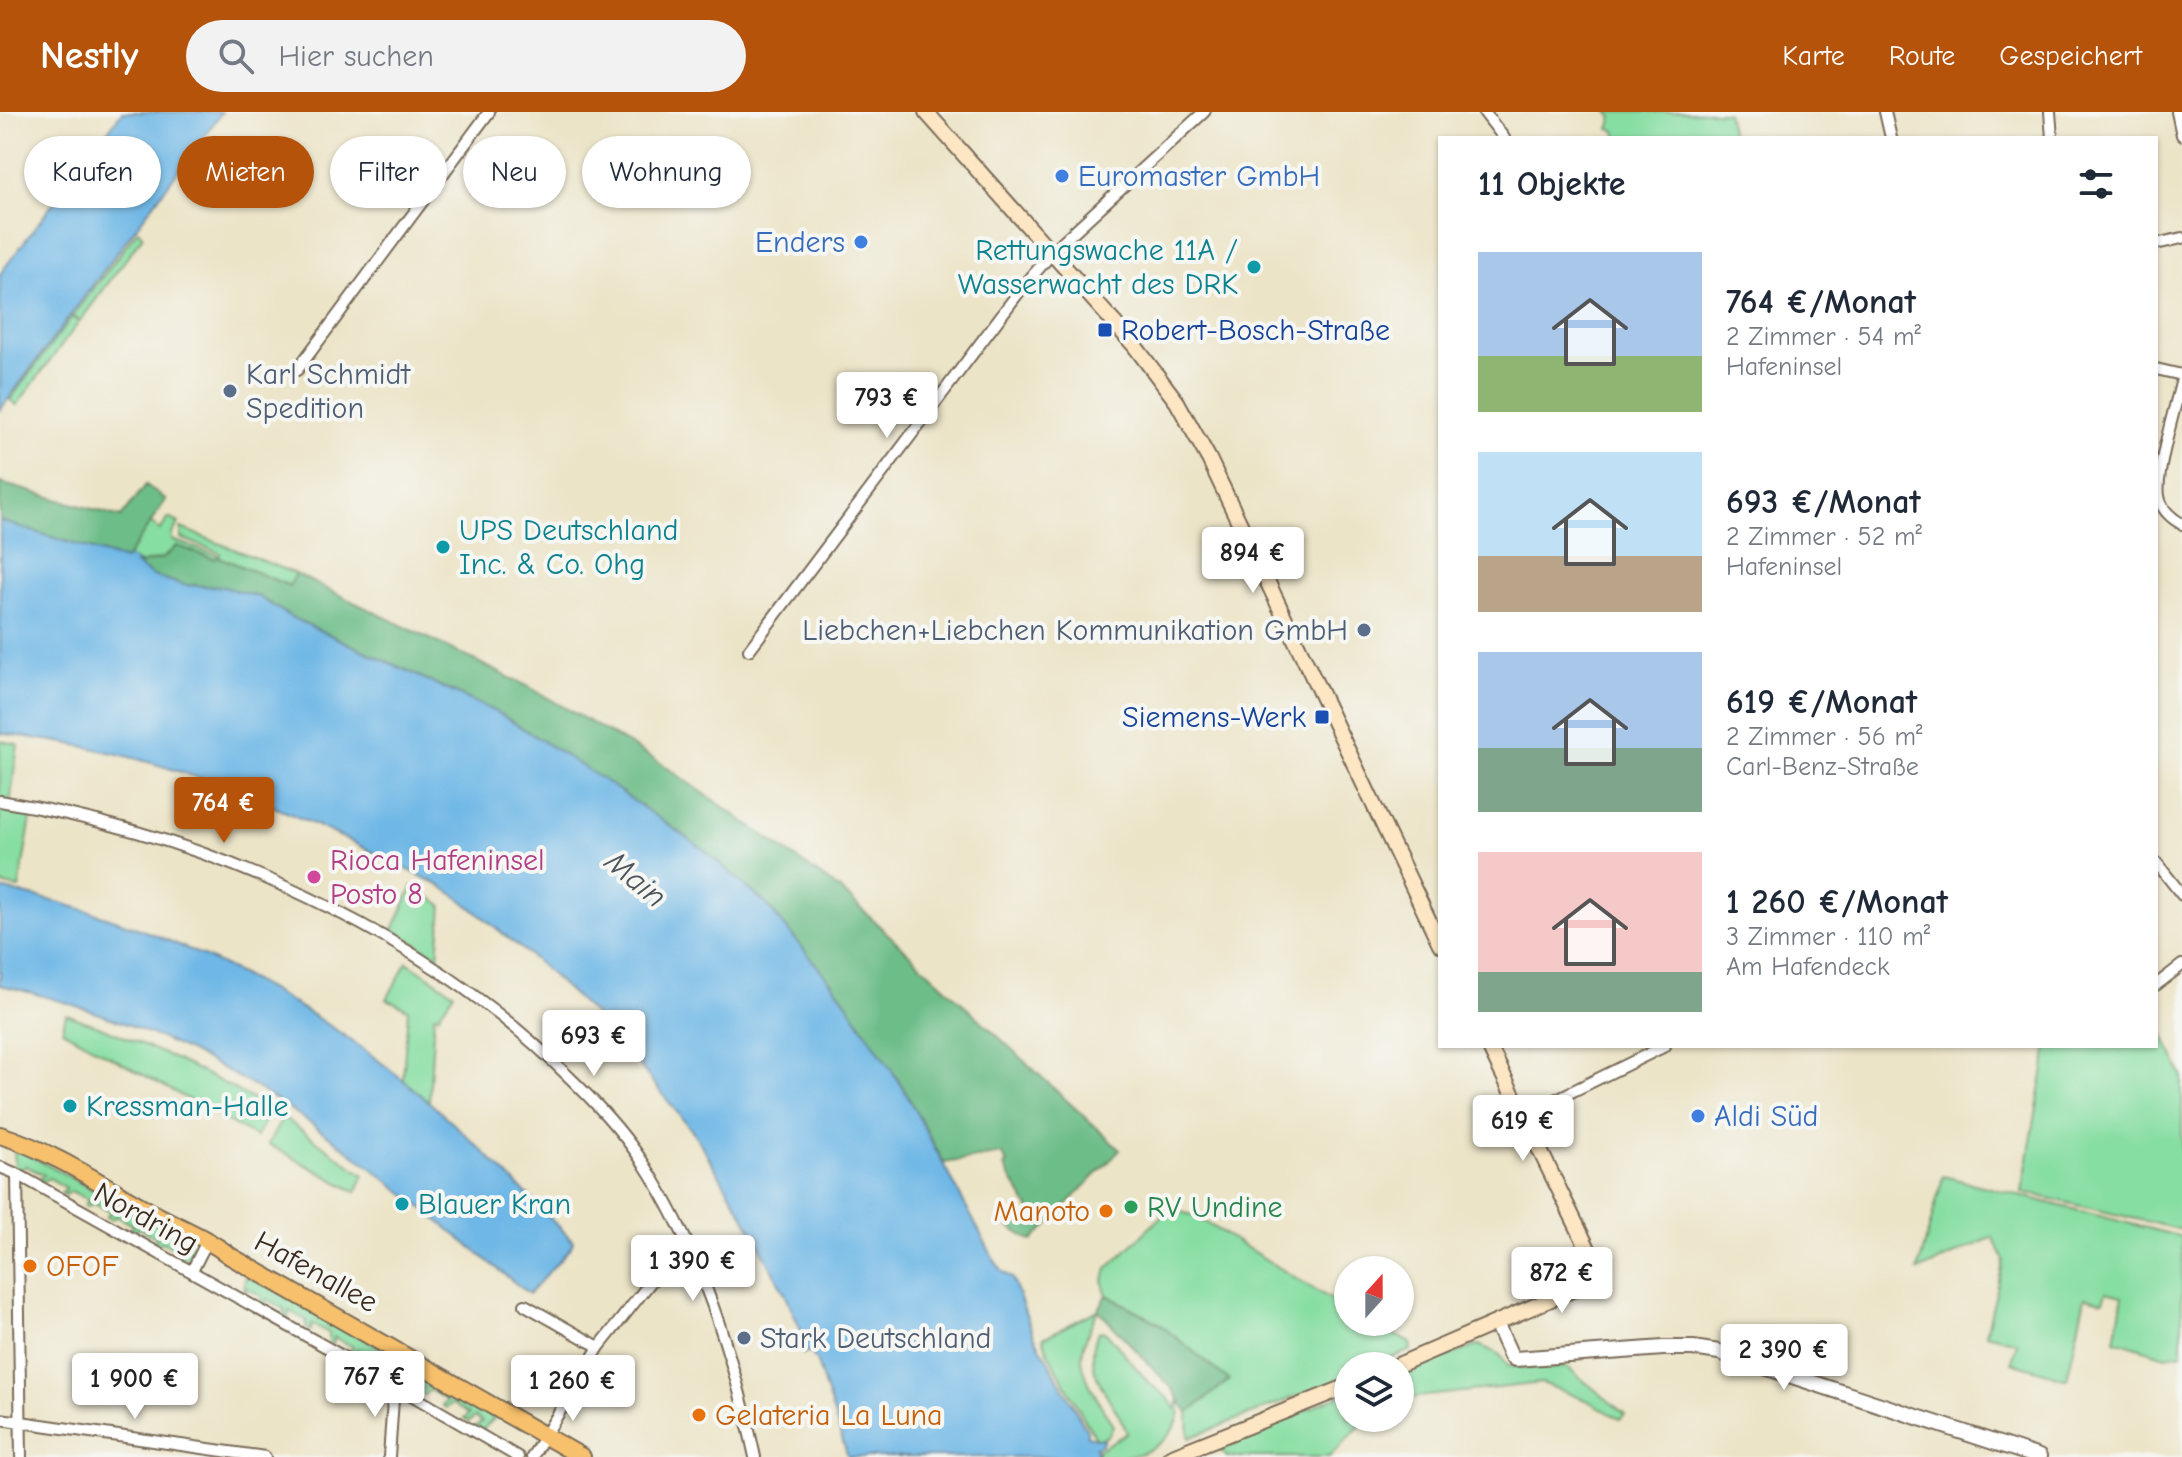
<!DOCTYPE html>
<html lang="de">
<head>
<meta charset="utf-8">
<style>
	:root { --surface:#fff; --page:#f2f2f3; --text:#1f2937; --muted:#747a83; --accent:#b45309 }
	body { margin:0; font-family:"Comic Neue",sans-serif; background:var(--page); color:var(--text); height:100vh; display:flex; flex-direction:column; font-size:30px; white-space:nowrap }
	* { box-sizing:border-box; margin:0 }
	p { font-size:26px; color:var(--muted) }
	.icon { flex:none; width:44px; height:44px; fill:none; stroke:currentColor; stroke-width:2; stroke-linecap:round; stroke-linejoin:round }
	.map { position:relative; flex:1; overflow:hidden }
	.drawer { position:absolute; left:1438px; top:24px; width:720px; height:912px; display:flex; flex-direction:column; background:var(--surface); border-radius:0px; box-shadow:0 2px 6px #0004 }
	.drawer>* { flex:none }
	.top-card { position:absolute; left:24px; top:24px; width:760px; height:72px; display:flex; gap:16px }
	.needle { width:52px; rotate:21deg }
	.tools { position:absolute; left:1334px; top:1144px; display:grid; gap:16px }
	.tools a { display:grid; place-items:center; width:80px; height:80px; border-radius:50%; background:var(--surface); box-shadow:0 2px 6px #0004; font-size:40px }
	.price { position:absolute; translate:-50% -68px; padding:0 18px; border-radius:8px; background:#fff; color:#222; font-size:26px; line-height:52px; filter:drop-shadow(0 2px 4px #0008) }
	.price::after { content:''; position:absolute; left:50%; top:48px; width:24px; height:18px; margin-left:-12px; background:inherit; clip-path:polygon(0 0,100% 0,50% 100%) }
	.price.current { background:var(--accent); color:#fff }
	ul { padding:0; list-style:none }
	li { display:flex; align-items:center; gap:24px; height:200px; padding:0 40px }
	li span { display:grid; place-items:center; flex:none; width:224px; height:160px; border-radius:0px; color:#555 }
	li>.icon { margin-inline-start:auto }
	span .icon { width:96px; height:96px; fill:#fffc; stroke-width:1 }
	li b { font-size:34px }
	h2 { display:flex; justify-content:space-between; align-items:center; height:96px; padding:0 40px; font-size:34px }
	.tag { padding:0 28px; border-radius:36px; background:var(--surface); box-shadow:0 2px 6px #0004; font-size:28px; line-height:72px }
	.tag.current { background:var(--accent); color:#fff }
	header { display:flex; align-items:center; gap:48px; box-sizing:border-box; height:112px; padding:0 40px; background:var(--accent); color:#fff }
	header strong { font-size:38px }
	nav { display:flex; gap:44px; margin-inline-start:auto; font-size:28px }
	.search { width:560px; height:72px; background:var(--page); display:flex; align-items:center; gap:20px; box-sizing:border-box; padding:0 28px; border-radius:44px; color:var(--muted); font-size:30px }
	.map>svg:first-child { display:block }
</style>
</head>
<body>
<header>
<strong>Nestly</strong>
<div class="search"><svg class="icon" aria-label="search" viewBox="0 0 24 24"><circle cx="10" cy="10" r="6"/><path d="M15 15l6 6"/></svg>Hier suchen</div>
<nav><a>Karte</a><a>Route</a><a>Gespeichert</a></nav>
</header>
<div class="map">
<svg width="2182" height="1345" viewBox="0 0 2182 1345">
	<rect width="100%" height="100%" fill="#f6f6f2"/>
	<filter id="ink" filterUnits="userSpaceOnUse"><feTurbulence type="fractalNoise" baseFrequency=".0125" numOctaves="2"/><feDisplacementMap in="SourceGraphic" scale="16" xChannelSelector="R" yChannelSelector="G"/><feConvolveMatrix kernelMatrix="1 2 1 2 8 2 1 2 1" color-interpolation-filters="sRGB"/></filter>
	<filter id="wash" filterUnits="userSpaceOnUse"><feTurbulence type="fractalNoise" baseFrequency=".006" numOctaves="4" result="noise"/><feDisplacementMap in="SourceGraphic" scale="32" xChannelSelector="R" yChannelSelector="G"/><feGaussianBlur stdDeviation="1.8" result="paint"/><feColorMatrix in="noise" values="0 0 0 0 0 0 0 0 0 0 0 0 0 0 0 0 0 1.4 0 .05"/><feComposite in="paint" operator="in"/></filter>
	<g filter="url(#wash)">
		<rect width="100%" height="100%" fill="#ece4c7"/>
		<!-- green -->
		<path fill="#87dea2" stroke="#618460" stroke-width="2" d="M1608,0H1727L1732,26H1617L1616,19L1609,17L1613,5Z
			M138,118L143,124L80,209L73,204Z
			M72,205L79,210L17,293L10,288Z
			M169,406L179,411L172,422V428L219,444L220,441L181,426V416L296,462L290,474L219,445L214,447L177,434L163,446L136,453V450L126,445L150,411L160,418Z
			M0,629L18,632L9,700L31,706L19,776L0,772Z
			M413,774L442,793L438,845L393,817Z
			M407,850L454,881L438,904L434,903L429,990L403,968L408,897L387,887Z
			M66,902C138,928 205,959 271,998L256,1025L62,918Z
			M2156,907L2182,963V1118L2022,1080L2048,934H2156Z
			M283,1005L364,1063L356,1080L268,1032Z
			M14,1035L188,1129L195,1137L193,1144L182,1148L174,1144L179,1139L162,1130L156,1133L152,1131L157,1126L139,1116L134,1120L130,1118L134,1114L116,1104L111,1108L106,1105L111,1101L93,1091L87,1095L84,1093L89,1088L71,1079L65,1083L61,1081L66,1076L49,1066L42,1070L38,1068L44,1063L26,1054L19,1058L15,1056Z
			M1943,1064L2182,1125V1241L2166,1244L2115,1228L2123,1184L2106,1180L2103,1189L2085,1185L2067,1267L2012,1250L2017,1230L1986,1222L2004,1148L1993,1125L1918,1159Z
			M1178,1099L1195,1104L1348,1198V1210H1370L1410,1231L1411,1238L1371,1254H1348V1264L1189,1326L1188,1301L1228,1269L1157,1210L1107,1183L1103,1171L1107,1157L1164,1102Z
			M245,1166L256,1167L391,1242L390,1263L375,1254V1246L357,1237L356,1244L352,1242V1234L334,1225L333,1232L329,1230V1221L312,1212L311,1219L306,1216L307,1209L289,1199L288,1207L284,1204V1197L267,1187L266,1194L261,1191V1184L247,1176L244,1183Z
			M1098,1198C1091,1213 1082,1231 1082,1248C1083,1266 1104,1298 1113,1314C1109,1323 1107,1327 1097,1326L1089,1315L1049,1243L1043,1226Z
			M1102,1219L1107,1221L1148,1270L1169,1287L1176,1297L1179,1287L1180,1289C1181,1305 1177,1311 1168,1324C1146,1345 1131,1345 1098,1345V1338L1127,1321C1114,1284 1080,1264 1098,1220Z
			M1479,1233L1499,1242L1508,1254L1536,1257L1567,1255L1625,1302L1620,1307L1588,1289L1542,1271L1400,1287V1261Z
			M398,1245L466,1285L494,1307L482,1318L476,1314L482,1310L475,1305L469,1310L464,1307L469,1302L452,1292L446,1296L442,1293L447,1289L430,1278L424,1283L419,1280L425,1276L406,1265L401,1270L397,1267Z
			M1348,1280V1306H1368L1329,1345H1227L1218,1335Z"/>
		<!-- forest -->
		<path fill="#6dbd88" stroke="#547453" stroke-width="2" d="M0,371L121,405L146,373L166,388L125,448L0,409Z
			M177,434L214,447L219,445L289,474L296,462L527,574L656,648L738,705L843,780L1120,1038L1032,1129L1009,1115L1032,1101L1004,1054L1007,1052L1003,1042L944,1051L902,974L840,881L766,792L703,737L608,671L500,602L291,505L259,485L224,475L184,473L153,464L136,453L163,446Z
			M1107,1183L1157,1210L1229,1268L1188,1301L1171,1275L1098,1198Z"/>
		<!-- water -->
		<path fill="#6eb7e6" stroke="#547082" stroke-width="2" d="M122,0H222L0,298V162Z
			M0,409L125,448L126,445L138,450L135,452L153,464L184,473L224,475L259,485L291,505L500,602L608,671L703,737L766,792L840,881L902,974L995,1149L1002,1159L1012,1166L1034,1224L1087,1318V1324L1104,1327L1101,1333L1095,1335L1097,1345H848L816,1248L809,1239L803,1242L801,1236L809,1228L802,1221L787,1186L744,1104L694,1021L610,917L534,847L462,788L442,775C334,719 210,660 91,636C61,629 30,626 0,621Z
			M0,777C23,782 48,787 71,794C177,824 301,887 387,955C454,1008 514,1069 573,1129L571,1135L529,1182C448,1118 370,1050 284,993C198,937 100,896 0,873Z"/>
	</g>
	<g filter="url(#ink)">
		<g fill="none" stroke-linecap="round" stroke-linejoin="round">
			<defs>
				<path id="minor" d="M1484,0L1504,26
					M1885,0L1891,26
					M2050,0L2052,26
					M2177,0L2182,23
					M2156,132L2182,126
					M2156,257L2182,263
					M297,258L489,0
					M2182,267C2176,293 2155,361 2159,384C2161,397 2171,406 2182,412
					M749,538L1022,176L1058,134L1204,0
					M0,689C203,722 418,816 565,961C594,989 622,1018 644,1052C701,1140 733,1244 755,1345
					M2156,750L2182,783
					M2156,873L2182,853
					M1522,1004L1665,934
					M0,1055L17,1062L394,1273L518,1345
					M17,1062L21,1345
					M192,1159L204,1135
					M525,1193L599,1235
					M0,1307L265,1345
					M389,1345L394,1273
					M532,1345L599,1235L673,1142L686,1133"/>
				<path id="tertiary" d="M1496,1211L1511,1244L1515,1247L1663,1236H1693L1719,1240L2039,1345"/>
				<path id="secondary" d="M926,0L1134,233L1177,290L1209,347L1440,832
					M1396,1254L1588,1171L1596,1161L1593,1147L1489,934
					M1170,1345L1348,1274"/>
				<path id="primary" d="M0,1023C52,1039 101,1072 149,1099C176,1114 204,1124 230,1144L582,1345"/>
			</defs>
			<!-- minor casing -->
			<use href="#minor" stroke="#796b59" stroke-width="14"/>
			<!-- tertiary casing -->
			<use href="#tertiary" stroke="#796b59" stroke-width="18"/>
			<!-- secondary casing -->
			<use href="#secondary" stroke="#796b59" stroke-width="18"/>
			<!-- primary casing -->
			<use href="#primary" stroke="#796b59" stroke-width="20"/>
			<!-- minor -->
			<use href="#minor" stroke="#fff" stroke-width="10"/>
			<!-- tertiary -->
			<use href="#tertiary" stroke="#fff" stroke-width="14"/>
			<!-- secondary -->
			<use href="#secondary" stroke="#fce6c4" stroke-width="14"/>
			<!-- primary -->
			<use href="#primary" stroke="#f7c06c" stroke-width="16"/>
		</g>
	</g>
	<!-- markers -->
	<g fill="#3f7fe0" stroke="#f6f6f2" stroke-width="3">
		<circle cx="1062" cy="64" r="8"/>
		<circle cx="861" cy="130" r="8"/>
		<circle cx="1698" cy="1004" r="8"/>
	</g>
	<g fill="#0f9aa8" stroke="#f6f6f2" stroke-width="3">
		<circle cx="1254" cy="155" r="8"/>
		<circle cx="443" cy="435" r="8"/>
		<circle cx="70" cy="994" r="8"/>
		<circle cx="402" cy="1092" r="8"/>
	</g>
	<g fill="#1a4fb4" stroke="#f6f6f2" stroke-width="3">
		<rect x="1097" y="210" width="16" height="16" rx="4"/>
		<rect x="1314" y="597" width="16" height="16" rx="4"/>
	</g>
	<g fill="#5c6f8a" stroke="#f6f6f2" stroke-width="3">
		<circle cx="230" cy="279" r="8"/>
		<circle cx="1364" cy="518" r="8"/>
		<circle cx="744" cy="1226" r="8"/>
	</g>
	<circle fill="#d1479c" stroke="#f6f6f2" stroke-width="3" cx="314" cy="765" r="8"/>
	<circle fill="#2e9e5b" stroke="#f6f6f2" stroke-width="3" cx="1131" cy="1095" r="8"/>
	<g fill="#e8710a" stroke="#f6f6f2" stroke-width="3">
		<circle cx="1106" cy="1099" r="8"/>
		<circle cx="30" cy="1154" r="8"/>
		<circle cx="699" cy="1303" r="8"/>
	</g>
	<g text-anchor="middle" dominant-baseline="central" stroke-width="8" stroke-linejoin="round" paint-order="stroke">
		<!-- shop labels -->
		<g font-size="30" fill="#366cbe" stroke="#f6f6f2" text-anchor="start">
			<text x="1078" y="64">Euromaster GmbH</text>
			<text x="845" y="130" text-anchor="end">Enders</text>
			<text x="1714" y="1004">Aldi Süd</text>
		</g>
		<!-- culture labels -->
		<g font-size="30" fill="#0d838f" stroke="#f6f6f2" text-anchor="start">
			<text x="1238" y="138" text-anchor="end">Rettungswache 11A /<tspan x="1238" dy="34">Wasserwacht des DRK</tspan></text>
			<text x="459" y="418">UPS Deutschland<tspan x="459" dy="34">Inc. &amp; Co. Ohg</tspan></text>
			<text x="86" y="994">Kressman-Halle</text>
			<text x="418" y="1092">Blauer Kran</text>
		</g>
		<!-- transit labels -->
		<g font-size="30" fill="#164399" stroke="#f6f6f2" text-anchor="start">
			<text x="1121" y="218">Robert-Bosch-Straße</text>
			<text x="1306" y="605" text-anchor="end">Siemens-Werk</text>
		</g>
		<!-- service labels -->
		<g font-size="30" fill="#4e5e75" stroke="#f6f6f2" text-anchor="start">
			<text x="246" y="262">Karl Schmidt<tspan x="246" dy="34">Spedition</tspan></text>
			<text x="1348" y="518" text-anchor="end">Liebchen+Liebchen Kommunikation GmbH</text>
			<text x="760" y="1226">Stark Deutschland</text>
		</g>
		<!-- hotel labels -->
		<g font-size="30" fill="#b23c85" stroke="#f6f6f2" text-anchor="start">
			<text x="330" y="748">Rioca Hafeninsel<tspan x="330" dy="34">Posto 8</tspan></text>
		</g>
		<!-- leisure labels -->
		<g font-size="30" fill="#27864d" stroke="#f6f6f2" text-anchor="start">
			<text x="1147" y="1095">RV Undine</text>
		</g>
		<!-- food labels -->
		<g font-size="30" fill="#c56008" stroke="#f6f6f2" text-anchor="start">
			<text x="1090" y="1099" text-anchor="end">Manoto</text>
			<text x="46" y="1154">OFOF</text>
			<text x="715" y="1303">Gelateria La Luna</text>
		</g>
		<!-- street labels -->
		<g font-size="30" fill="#3b2a1e" stroke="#f6f6f2">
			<text transform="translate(146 1106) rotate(29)">Nordring</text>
			<text transform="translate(316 1160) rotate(29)">Hafenallee</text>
		</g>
		<!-- water labels -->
		<g font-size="32" font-style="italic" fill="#4a545a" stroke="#f6f6f2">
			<text transform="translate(636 767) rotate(40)">Main</text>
		</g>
	</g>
</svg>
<div class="tools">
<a><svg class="needle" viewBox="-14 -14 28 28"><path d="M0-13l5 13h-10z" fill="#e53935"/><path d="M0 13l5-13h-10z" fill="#747a83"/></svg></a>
<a><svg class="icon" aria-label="layers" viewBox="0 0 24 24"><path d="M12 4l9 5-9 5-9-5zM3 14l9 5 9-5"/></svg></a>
</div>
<b class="price" style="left:887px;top:328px">793 €</b>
<b class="price" style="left:1253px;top:483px">894 €</b>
<b class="price current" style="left:224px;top:733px">764 €</b>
<b class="price" style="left:594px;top:966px">693 €</b>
<b class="price" style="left:1523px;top:1051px">619 €</b>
<b class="price" style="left:693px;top:1191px">1 390 €</b>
<b class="price" style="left:1562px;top:1203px">872 €</b>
<b class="price" style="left:1784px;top:1280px">2 390 €</b>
<b class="price" style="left:375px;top:1307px">767 €</b>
<b class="price" style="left:135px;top:1309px">1 900 €</b>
<b class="price" style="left:573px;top:1311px">1 260 €</b>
<div class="top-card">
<a class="tag">Kaufen</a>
<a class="tag current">Mieten</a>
<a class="tag">Filter</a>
<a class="tag">Neu</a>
<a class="tag">Wohnung</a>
</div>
<section class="drawer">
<h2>11 Objekte<svg class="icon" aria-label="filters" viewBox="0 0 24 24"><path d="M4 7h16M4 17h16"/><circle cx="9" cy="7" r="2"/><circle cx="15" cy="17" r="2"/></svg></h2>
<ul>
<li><span style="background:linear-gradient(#a9c7e8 65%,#8fb573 0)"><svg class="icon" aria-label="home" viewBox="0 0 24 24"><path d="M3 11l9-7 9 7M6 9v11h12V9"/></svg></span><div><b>764 €/Monat</b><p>2 Zimmer · 54 m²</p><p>Hafeninsel</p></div></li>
<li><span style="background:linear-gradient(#bfe0f5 65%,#b9a48a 0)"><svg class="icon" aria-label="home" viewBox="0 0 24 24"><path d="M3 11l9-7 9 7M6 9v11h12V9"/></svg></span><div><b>693 €/Monat</b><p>2 Zimmer · 52 m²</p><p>Hafeninsel</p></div></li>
<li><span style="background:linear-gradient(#a9c7e8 60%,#7fa58c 0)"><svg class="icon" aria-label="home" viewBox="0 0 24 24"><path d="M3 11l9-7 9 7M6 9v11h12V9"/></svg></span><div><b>619 €/Monat</b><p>2 Zimmer · 56 m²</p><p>Carl-Benz-Straße</p></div></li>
<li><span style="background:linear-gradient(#f6c9c9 75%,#7fa58c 0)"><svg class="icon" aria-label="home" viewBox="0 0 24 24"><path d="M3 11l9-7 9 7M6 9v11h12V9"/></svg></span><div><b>1 260 €/Monat</b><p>3 Zimmer · 110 m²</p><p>Am Hafendeck</p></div></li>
</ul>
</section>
</div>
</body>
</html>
